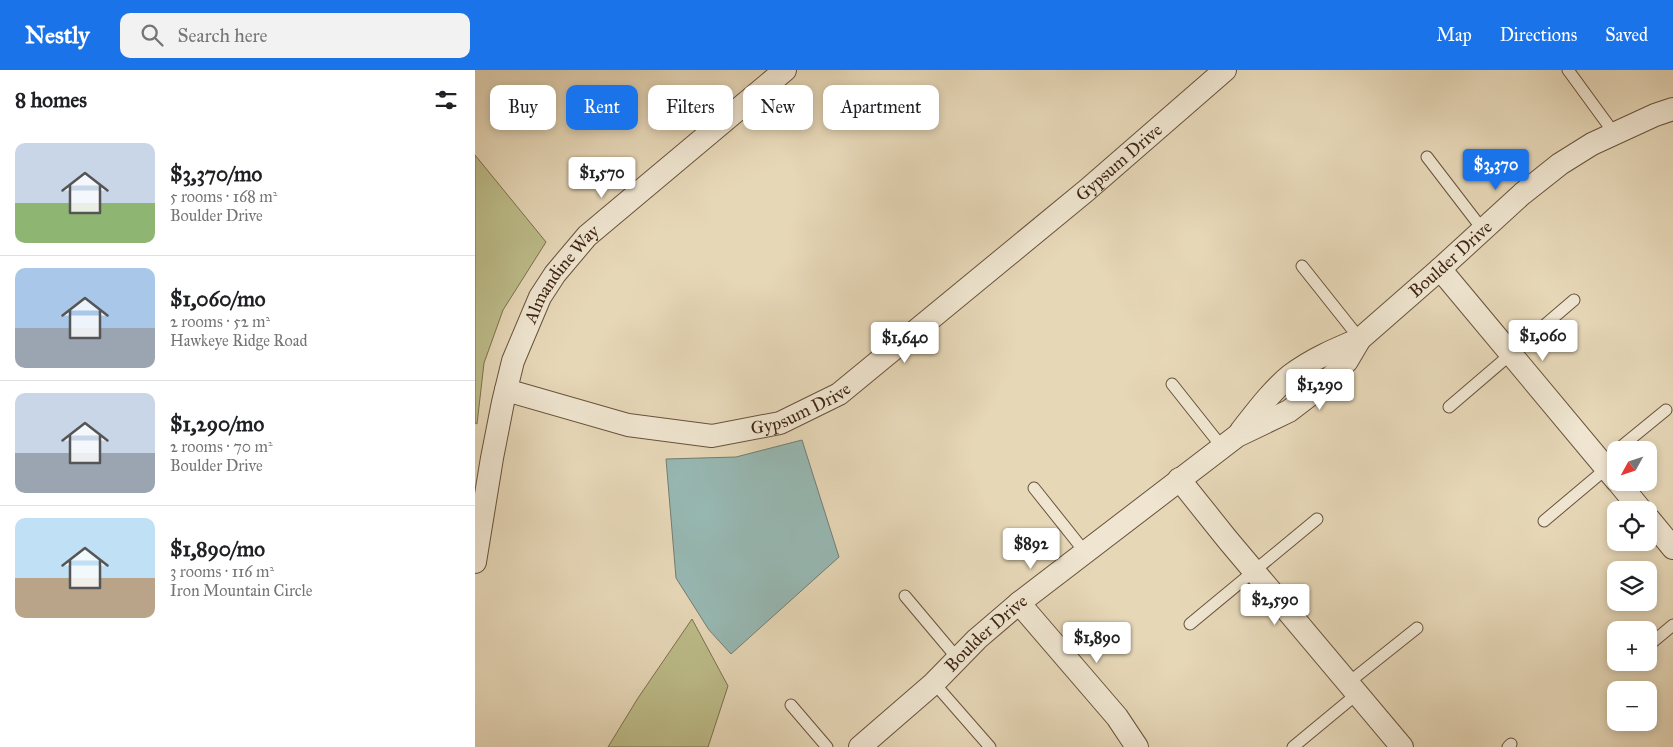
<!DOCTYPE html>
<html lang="en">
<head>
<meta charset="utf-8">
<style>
	:root { --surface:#fff; --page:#f2f2f2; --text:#202124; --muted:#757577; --line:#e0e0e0; --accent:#1a73e8 }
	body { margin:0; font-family:"IM FELL Great Primer",serif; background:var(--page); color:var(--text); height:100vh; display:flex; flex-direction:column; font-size:19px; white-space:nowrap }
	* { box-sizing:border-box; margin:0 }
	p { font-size:16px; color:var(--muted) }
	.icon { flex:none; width:28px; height:28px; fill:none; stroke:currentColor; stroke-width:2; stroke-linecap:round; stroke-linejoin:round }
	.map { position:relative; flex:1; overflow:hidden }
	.panel { display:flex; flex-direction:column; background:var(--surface); width:475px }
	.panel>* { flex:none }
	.banner { position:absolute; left:15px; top:15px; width:475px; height:45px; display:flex; gap:10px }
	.needle { width:32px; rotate:230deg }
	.controls { position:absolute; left:1132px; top:371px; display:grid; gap:10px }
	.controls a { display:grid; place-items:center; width:50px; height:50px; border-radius:10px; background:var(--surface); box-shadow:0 2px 8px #0003; font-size:25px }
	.price { position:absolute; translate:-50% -42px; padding:0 11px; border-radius:5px; background:#fff; color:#222; font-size:16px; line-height:32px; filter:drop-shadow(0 1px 2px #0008) }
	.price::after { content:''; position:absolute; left:50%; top:30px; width:15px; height:11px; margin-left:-8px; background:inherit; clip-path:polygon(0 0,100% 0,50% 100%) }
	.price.current { background:var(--accent); color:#fff }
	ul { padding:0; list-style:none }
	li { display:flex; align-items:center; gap:15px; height:125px; padding:0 15px }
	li+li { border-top:1px solid var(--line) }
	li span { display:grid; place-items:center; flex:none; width:140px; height:100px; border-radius:10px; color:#555 }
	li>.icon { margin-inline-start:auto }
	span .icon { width:60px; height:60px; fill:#fffc; stroke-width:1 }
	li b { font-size:21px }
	h2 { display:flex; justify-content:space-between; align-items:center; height:60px; padding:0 15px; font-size:21px }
	.chip { padding:0 18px; border-radius:10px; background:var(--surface); box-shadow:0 2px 8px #0003; font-size:18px; line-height:45px }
	.chip.current { background:var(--accent); color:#fff }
	header { display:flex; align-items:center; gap:30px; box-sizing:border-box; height:70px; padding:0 25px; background:var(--accent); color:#fff }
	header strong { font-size:24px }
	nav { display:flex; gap:28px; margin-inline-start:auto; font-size:18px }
	.search { width:350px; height:45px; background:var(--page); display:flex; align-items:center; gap:12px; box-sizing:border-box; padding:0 18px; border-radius:10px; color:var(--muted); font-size:19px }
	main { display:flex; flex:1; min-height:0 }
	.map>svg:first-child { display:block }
</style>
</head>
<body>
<header>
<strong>Nestly</strong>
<div class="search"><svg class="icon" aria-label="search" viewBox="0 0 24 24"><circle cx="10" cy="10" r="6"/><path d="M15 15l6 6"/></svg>Search here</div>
<nav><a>Map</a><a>Directions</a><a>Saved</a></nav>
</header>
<main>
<section class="panel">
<h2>8 homes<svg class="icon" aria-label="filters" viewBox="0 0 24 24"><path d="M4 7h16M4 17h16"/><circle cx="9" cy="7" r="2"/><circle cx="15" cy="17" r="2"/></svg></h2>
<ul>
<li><span style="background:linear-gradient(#c9d6e8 60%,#8fb573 0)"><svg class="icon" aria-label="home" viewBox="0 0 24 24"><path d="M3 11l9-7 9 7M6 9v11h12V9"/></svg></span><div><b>$3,370/mo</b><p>5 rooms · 168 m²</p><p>Boulder Drive</p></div></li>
<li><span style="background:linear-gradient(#a9c7e8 60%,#9aa5b1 0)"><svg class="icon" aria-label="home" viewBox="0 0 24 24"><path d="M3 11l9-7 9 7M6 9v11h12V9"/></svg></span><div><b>$1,060/mo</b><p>2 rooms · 52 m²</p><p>Hawkeye Ridge Road</p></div></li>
<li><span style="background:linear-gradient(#c9d6e8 60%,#9aa5b1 0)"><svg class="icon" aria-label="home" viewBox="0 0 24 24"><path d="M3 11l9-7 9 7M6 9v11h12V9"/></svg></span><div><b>$1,290/mo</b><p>2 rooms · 70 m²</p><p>Boulder Drive</p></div></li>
<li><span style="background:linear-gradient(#bfe0f5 60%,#b9a48a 0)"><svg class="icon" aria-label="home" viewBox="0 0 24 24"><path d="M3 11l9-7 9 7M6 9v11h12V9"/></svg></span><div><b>$1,890/mo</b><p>3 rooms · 116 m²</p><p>Iron Mountain Circle</p></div></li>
</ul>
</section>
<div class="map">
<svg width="1198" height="677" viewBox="0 0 1198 677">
	<rect width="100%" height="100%" fill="#e6d7b7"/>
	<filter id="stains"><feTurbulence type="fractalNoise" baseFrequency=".004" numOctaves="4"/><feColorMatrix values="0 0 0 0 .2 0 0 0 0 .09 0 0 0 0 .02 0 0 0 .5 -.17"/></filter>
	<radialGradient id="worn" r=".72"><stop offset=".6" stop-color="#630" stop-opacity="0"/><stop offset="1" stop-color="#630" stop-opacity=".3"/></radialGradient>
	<!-- green -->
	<path fill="#bcbc89" stroke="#7d704e" d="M0,85L71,172L28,240L9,293L2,354L0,353Z
		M217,549L253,616L233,677H133L163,628Z"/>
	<!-- water -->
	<path fill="#97b8b3" stroke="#737d73" d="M327,370L364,487L256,584L234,560L201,508L191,389L261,387Z"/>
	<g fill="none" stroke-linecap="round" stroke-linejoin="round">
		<defs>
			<path id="service" d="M1093,0L1139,63
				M952,87L1008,160
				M827,196L885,269
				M697,314L747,377
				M974,337L1099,230
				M1142,380L1191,340
				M559,418L610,482
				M1069,451L1132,398
				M430,526L483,589
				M715,554L842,449
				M1174,575L1198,555
				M459,613L515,677
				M873,613L942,558
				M316,635L352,677
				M818,677L882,624
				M1033,677L1036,674"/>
			<g id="minor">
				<path d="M965,199L1141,410"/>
				<path id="s1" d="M31,320L153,355L237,366L305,353L364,324L612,120L750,0"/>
				<path d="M766,361C781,342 797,320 816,305C837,289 861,279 885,269"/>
				<path d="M704,409L752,469L927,677"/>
				<path d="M1143,412L1166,440"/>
				<path d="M1174,449L1198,478"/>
				<path id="s2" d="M0,492L17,388L28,332L38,291L65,227L80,204L112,166L310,0"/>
				<path d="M544,533L642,647L662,677"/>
				<path id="s3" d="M385,677L459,613L502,569L544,533L762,366L814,341L848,315L872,291L885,269L965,199L1047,124L1085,94L1117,74L1180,45L1198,39"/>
			</g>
		</defs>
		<!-- service casing -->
		<use href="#service" stroke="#68523c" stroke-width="13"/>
		<!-- minor casing -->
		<use href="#minor" stroke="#68523c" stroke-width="24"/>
		<!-- service -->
		<use href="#service" stroke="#efe5d0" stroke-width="11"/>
		<!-- minor -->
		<use href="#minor" stroke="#efe5d0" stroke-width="22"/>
	</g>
	<g text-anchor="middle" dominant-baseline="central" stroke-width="4" stroke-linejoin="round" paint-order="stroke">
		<!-- street labels -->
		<g font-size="18" fill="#3e2513" stroke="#efe5d0">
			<text stroke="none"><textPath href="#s1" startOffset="710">Gypsum Drive</textPath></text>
			<text stroke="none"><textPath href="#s3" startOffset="770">Boulder Drive</textPath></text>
			<text stroke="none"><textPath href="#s2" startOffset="305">Almandine Way</textPath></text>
			<text stroke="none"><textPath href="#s1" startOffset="305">Gypsum Drive</textPath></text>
			<text stroke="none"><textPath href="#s3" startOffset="170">Boulder Drive</textPath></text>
		</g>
	</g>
	<rect width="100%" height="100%" filter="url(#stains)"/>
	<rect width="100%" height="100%" fill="url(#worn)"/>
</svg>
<div class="controls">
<a><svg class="needle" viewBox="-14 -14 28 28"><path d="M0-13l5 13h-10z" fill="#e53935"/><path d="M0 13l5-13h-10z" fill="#757577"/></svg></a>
<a><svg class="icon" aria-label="locate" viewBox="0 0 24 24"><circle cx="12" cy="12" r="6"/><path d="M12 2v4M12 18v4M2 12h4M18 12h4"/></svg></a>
<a><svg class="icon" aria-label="layers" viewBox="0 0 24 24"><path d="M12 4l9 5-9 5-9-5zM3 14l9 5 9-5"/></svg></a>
<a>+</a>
<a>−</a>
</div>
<b class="price current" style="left:1021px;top:121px">$3,370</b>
<b class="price" style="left:127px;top:129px">$1,570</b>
<b class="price" style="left:1068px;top:292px">$1,060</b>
<b class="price" style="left:430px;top:294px">$1,640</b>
<b class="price" style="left:845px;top:341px">$1,290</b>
<b class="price" style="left:556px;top:500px">$892</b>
<b class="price" style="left:800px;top:556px">$2,590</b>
<b class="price" style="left:622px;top:594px">$1,890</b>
<div class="banner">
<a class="chip">Buy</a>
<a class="chip current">Rent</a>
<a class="chip">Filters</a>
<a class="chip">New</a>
<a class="chip">Apartment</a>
</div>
</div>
</main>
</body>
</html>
